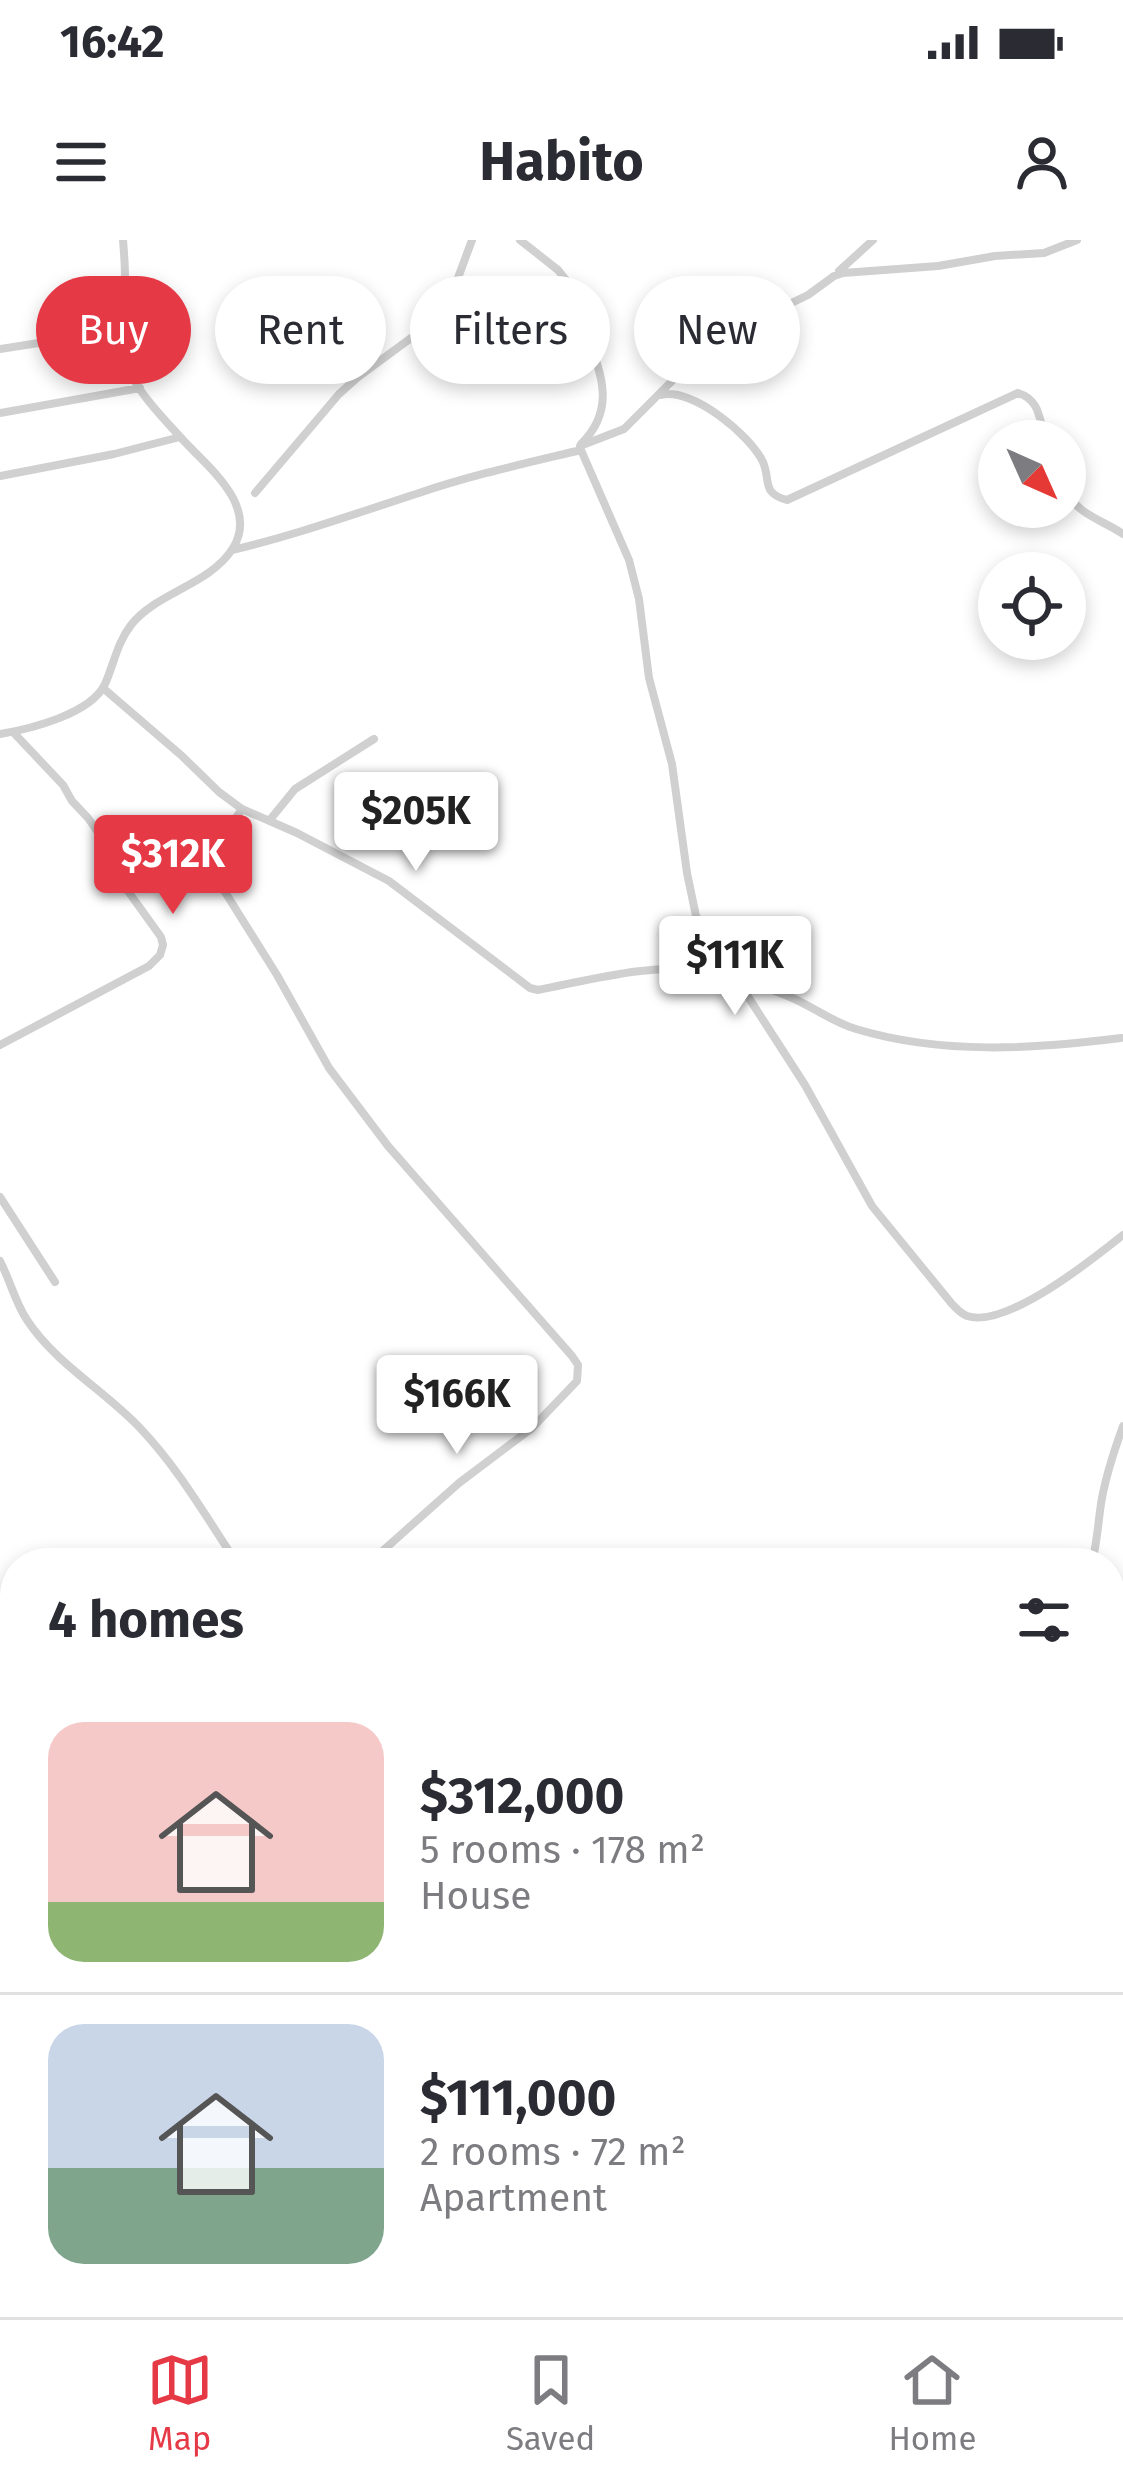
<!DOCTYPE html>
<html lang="en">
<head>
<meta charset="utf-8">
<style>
	:root { --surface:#fff; --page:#f2f2f3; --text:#2b2b33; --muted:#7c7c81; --line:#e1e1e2; --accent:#e63946 }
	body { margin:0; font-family:"Fira Sans",sans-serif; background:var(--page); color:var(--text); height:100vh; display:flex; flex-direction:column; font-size:45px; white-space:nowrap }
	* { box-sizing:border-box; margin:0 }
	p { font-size:39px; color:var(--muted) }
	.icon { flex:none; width:66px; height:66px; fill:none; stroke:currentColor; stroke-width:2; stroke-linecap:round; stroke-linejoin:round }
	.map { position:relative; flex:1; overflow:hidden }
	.panel { position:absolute; left:0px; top:1308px; width:1125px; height:771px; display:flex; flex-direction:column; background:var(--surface); border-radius:48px 48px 0 0; box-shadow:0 6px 18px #0003 }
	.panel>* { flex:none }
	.top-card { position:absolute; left:36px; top:36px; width:1053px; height:108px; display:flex; gap:24px }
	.needle { width:78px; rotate:135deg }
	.controls { position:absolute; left:978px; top:180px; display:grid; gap:24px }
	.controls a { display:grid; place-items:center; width:108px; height:108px; border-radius:50%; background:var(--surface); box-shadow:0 6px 18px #0003; font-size:60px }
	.price { position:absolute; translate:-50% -102px; padding:0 27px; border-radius:12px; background:#fff; color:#222; font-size:39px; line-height:78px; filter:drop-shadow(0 3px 6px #0008) }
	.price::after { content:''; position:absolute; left:50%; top:72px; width:36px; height:27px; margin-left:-18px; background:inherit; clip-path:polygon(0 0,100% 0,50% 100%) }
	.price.on { background:var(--accent); color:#fff }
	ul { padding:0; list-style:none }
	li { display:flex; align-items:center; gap:36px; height:300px; padding:0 48px }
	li+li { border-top:3px solid var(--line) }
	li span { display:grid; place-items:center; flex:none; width:336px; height:240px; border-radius:36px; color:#555 }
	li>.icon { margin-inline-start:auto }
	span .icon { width:144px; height:144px; fill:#fffc; stroke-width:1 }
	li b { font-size:51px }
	h2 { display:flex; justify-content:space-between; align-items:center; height:144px; padding:0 48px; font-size:51px }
	.chip { padding:0 42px; border-radius:54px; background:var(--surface); box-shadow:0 6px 18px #0003; font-size:42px; line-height:108px }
	.chip.on { background:var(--accent); color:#fff }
	.status { display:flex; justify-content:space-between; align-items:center; height:84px; padding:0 60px; background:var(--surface); direction:ltr }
	.status svg { height:33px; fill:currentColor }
	header { display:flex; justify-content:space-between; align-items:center; height:156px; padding:0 48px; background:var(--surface); font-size:54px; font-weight:700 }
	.tabs { display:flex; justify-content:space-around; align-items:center; height:168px; border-top:3px solid var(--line); background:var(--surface); font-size:33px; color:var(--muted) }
	.tabs a { display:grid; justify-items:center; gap:6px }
	.tabs .on { color:var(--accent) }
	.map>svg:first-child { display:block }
</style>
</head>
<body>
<div class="status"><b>16:42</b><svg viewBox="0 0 49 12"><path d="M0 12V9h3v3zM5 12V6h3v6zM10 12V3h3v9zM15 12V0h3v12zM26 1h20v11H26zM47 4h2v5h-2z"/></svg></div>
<header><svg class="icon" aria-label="menu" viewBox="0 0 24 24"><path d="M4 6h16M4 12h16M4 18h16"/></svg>Habito<svg class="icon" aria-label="person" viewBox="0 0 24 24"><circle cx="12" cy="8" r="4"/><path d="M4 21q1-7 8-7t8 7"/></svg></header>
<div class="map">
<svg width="1123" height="2077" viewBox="0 0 1123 2077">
	<rect width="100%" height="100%" fill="#fff"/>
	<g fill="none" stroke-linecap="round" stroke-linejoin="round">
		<!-- minor -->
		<path stroke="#d0d0d0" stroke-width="8" d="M520,0L558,30L566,40C572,55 577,71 583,86C599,128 619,167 581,204
			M839,31L873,0
			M0,109L122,90
			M661,155C692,147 750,195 763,222C771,241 761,253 787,260L1018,153C1041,160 1039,181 1046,201
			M0,173L140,148
			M581,210L629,320L639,359L649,438L672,524L687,633L696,676L805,845L872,966L952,1064C957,1069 960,1073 967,1076C1006,1089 1093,1019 1123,995
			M0,236L114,214L180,197
			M1065,249C1077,275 1101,279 1123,294
			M255,253L339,154L358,137L426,87L455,46L472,0
			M232,310C296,295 357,273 419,253C472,235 527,223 581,210L580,206L624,189L676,137L727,94L808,55L834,36L843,33L938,26L995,16L1044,13L1077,0
			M103,448L182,516L219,552L242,569L297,593L389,641L530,748L538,750C594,739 653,722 711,732C732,735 769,748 790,757C812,766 832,782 856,789C942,815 1033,809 1121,798
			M0,494C30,489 91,474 105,444C114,424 117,403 131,385C157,352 210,345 233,308C259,266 208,227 183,200C164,179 139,154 127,127C115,99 124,67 125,37C125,25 124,12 123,0
			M242,569L211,612L210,628L277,735L329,828L388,906L572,1116L578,1125L577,1141L532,1188L459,1243L369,1323
			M269,581L295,549L374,499
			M0,805L149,726L160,715L163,705L161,697L120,640L100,595L88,578L72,561L63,545L13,492
			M0,957L55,1042
			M0,1021C10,1040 15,1062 27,1080C55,1123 105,1151 140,1188C179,1229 206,1277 237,1323
			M1092,1323C1097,1303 1098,1284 1101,1264C1105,1237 1114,1211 1123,1186
			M1110,1479L1123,1514
			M1110,1537L1123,1529
			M1110,1563L1123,1560
			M0,1617L15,1610
			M0,1648L15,1662
			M0,1727L15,1761
			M0,1903L15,1895
			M1110,1926L1123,1907
			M0,2038L15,1992
			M430,2064L433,2077
			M617,2064L628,2077
			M908,2064L912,2077
			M289,2077L315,2064
			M992,2077L1005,2064"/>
	</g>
</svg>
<div class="controls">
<a><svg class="needle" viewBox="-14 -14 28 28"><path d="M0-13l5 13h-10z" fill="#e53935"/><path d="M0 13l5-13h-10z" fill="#7c7c81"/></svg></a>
<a><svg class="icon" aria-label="locate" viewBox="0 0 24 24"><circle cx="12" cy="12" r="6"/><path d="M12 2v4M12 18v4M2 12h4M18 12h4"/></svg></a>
</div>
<b class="price" style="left:416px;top:634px">$205K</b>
<b class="price on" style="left:173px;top:677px">$312K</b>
<b class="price" style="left:735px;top:778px">$111K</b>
<b class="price" style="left:457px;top:1217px">$166K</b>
<div class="top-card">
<a class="chip on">Buy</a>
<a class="chip">Rent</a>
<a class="chip">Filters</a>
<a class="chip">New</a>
</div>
<section class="panel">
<h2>4 homes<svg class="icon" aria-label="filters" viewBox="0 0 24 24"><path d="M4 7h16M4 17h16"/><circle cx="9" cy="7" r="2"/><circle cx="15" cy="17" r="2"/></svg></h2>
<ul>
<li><span style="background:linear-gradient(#f6c9c9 75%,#8fb573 0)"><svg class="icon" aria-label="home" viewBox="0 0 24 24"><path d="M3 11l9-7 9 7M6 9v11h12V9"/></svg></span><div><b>$312,000</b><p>5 rooms · 178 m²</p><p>House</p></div></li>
<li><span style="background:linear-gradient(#c9d6e8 60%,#7fa58c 0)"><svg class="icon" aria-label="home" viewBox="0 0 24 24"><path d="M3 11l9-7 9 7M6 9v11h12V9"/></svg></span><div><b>$111,000</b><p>2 rooms · 72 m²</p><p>Apartment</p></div></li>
</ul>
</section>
</div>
<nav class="tabs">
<a class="on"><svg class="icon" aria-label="map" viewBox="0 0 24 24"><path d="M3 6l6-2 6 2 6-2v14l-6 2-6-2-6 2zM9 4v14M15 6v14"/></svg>Map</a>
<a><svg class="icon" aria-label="saved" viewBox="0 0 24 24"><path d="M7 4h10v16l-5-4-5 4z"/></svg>Saved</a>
<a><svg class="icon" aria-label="home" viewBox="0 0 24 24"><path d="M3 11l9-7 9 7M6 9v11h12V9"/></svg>Home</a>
</nav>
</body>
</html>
